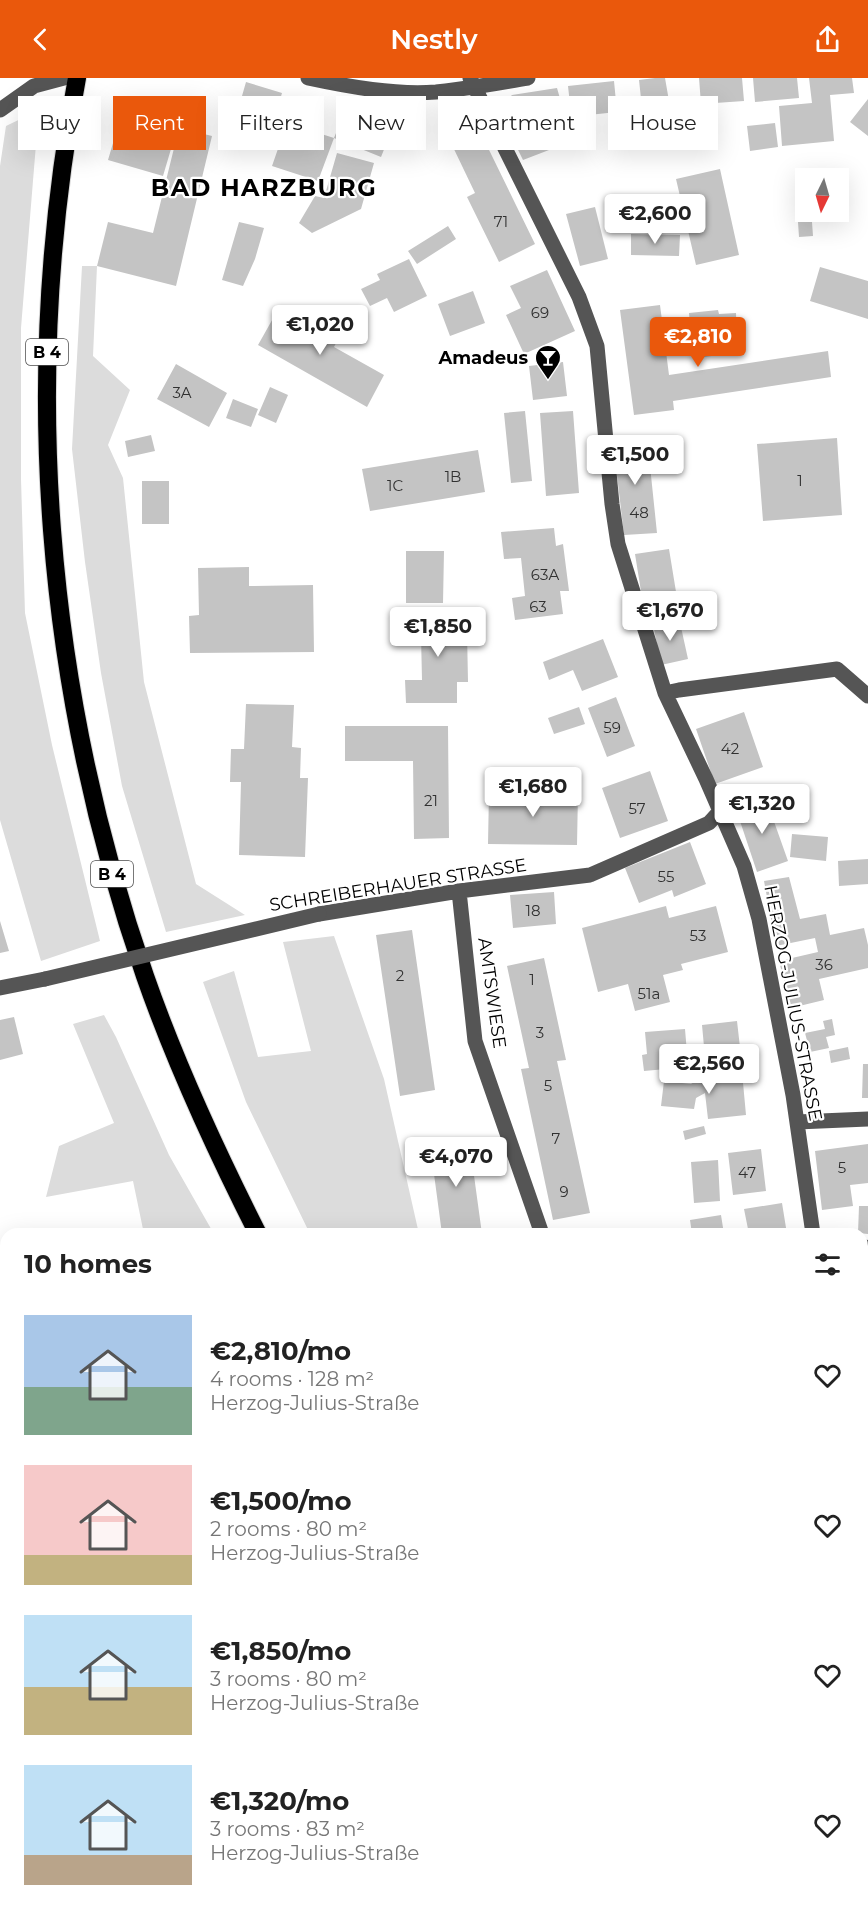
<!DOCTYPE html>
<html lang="en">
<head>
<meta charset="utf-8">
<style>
	:root { --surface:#fff; --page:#f2f2f2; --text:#222; --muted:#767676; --accent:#ea580c }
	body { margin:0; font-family:Montserrat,sans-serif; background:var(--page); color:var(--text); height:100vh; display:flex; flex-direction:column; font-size:22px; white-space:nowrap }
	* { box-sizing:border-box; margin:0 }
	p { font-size:20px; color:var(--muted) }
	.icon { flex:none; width:33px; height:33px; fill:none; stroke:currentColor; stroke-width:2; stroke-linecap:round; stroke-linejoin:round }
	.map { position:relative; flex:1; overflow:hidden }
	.side { position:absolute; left:0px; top:1150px; width:868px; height:686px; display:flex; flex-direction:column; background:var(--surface); border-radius:18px 18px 0 0; box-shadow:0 6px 24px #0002 }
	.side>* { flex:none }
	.top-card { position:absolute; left:18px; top:18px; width:832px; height:54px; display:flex; gap:12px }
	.needle { width:39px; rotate:185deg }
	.tools { position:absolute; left:795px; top:90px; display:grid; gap:12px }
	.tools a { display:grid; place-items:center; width:54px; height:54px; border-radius:0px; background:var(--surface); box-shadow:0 6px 24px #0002; font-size:30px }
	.price { position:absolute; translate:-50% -51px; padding:0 14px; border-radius:6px; background:#fff; color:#222; font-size:20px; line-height:39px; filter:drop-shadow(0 2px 3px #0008) }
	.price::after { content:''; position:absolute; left:50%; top:36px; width:18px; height:14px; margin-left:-9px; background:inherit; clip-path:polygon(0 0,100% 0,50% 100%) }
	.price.current { background:var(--accent); color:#fff }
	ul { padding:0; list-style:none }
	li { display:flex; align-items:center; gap:18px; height:150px; padding:0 24px }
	li span { display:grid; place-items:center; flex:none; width:168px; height:120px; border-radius:0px; color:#555 }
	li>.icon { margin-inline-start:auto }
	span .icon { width:72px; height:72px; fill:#fffc; stroke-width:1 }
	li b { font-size:26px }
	h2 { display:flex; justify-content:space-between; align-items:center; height:72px; padding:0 24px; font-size:26px }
	.tag { padding:0 21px; border-radius:0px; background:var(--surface); box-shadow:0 6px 24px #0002; font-size:21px; line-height:54px }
	.tag.current { background:var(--accent); color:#fff }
	header { display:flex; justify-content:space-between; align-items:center; height:78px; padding:0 24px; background:var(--accent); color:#fff; font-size:27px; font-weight:600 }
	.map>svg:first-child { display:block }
</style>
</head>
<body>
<header><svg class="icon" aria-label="back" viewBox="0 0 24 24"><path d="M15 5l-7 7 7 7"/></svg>Nestly<svg class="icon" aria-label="share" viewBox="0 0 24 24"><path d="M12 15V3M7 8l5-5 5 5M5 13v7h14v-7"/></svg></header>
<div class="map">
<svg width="868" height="1835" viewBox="0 0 868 1835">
	<rect width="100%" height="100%" fill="#fff"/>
	<!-- green -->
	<path fill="#dcdcdc" d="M37,33L36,66L21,250V401L25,535L52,667L100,863L41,883L0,742V88L6,48Z
		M82,188H97L93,278L130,312L108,367L123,400L144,604L196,806L245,837L166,854L122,708L101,595L85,484L72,371Z
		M334,858L384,1001L419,1156H310L246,1024L203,904L234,893L258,979L311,973L283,864Z
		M104,937L116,959L169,1077L214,1156H144L133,1103L46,1119L59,1068L114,1045L73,946Z
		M469,1830H514L513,1835H466Z
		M545,1830H608L611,1835H544Z"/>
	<!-- building -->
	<path fill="#c4c4c4" d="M655,0H665L669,23L676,22L679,46L673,47L674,52L643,57L641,45L634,47L632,31L642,30L639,2Z
		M699,0H742L744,23L701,26Z
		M753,0H797L799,20L755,24Z
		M809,0H852L854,15L830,17L834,63L782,68L779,28L812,25Z
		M614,3L617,34L579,38L587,60L549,72L523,82L498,31L512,17L557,10L563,31L555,36L559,44L579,38L570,26L568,8Z
		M246,4L282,15L268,63L232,53Z
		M868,21V58L850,44Z
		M348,25L395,44L381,79L334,60L318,103L272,88L287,45L334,60Z
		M469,31L535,166L499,184L467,119L475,115L441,44Z
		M121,38L176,54L163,98L108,82Z
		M775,45L778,69L750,73L747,48Z
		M179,50L212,58L176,208L97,188L108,144L153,155Z
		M337,75L374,85L361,131L312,155L299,145L315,118L324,120Z
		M720,91L739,177L696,187L676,101Z
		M595,129L608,181L580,188L566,136Z
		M239,144L264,150L255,181L243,208L222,202Z
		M798,144H812L813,158L799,159Z
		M448,148L456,161L417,186L408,173Z
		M631,156L680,157L679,178L631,177Z
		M409,181L427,218L394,234L387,220L370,228L361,211L380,202L377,196Z
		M820,189L868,203V241L810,223Z
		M547,192L575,253L524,276L506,237L521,230L510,208Z
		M473,213L485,245L450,258L438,226Z
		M660,227L669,297L828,273L831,299L673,323L674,332L634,337L620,232Z
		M280,228L338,261L334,269L384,297L367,329L258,267Z
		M718,232L719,236L736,235L737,266L720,267L721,277L693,280L689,235Z
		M563,284L567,318L533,322L529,288Z
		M176,286L227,315L209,349L157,321Z
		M270,309L288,317L276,345L258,337Z
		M233,321L258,331L251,349L226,340Z
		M525,333L532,403L511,405L504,335Z
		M573,333L579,415L546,418L540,335Z
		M151,357L155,373L128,379L125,363Z
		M647,359L657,455L624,457L613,363Z
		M837,360L842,437L763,443L757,366Z
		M478,372L485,414L370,433L362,391Z
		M142,403H169V446H142Z
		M554,450L556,468L563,466L569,513H560L563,536L515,542L512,520L525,518L521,480L504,481L501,454Z
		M669,471L678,526L644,532L635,476Z
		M406,473H444L443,525H406Z
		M249,489V508L313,507L314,574L190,575L189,538L199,537L198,490Z
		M405,535H455V553H467L468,604H457V625H406L405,602H422L421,557H405Z
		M679,540L688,581L661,587L653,546Z
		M603,561L618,599L582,613L573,592L549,602L543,584Z
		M616,619L635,668L607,679L588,630Z
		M246,626L294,627L292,669L301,670L300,700H308L305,779L239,777L241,704H230L231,671H244Z
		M579,629L585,646L554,656L548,640Z
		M744,634L763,689L715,706L696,651Z
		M345,648H448L449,760L414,761L413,683H345Z
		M650,693L668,743L620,760L602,710Z
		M489,713L578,714L577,767L488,766Z
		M766,721L788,783L757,794L736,731Z
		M792,756L828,759L826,783L790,779Z
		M690,764L706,806L674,819L672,812L639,825L625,790Z
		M868,781V806L839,808L838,783Z
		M789,799L800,841L826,836L830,857L864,850L868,867V890L819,901L824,922L791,930L779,883L818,874L815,860L776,868L764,803Z
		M554,814L556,846L513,850L510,817Z
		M666,828L669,840L716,828L728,874L681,886L683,892L663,897L670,924L635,933L628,906L598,914L582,850Z
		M0,843L9,873L0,875Z
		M412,852L435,1012L400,1018L376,857Z
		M544,880L566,982L557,983L590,1135L553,1142L521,991L529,990L507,888Z
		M14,939L23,976L0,982V942Z
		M832,941L835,957L826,959L829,970L810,974L805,955L825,951L823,943Z
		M737,943L742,987L706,990L702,947Z
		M685,951L687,975L665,977L666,991L644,993L642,977L647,976L645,954Z
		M848,969L850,981L831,985L829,973Z
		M863,986H868V1020H862Z
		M742,994L746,1037L708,1041L705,1015L696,1020L694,1031L661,1028L664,1003L691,1006L703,998Z
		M704,1048L706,1056L685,1062L683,1053Z
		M469,1061L482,1156H442L430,1066Z
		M868,1066V1105L850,1107L853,1128L822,1132L815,1073Z
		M761,1071L766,1113L733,1117L728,1075Z
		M718,1082L720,1123L694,1125L691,1084Z
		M782,1125L787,1156H749L744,1131Z
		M859,1128H868V1156L858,1155Z
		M721,1137L724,1156H692L690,1142Z
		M2,1211H6V1257H4Z
		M868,1235V1298L862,1299V1237Z
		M868,1326V1372H866L862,1358V1328Z
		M0,1544H6V1577H0Z
		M868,1636V1667H867L862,1649V1638Z
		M868,1678V1697L862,1698V1680Z
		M868,1775V1801L862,1802V1776Z
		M0,1812H6V1830H15V1835H0Z
		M868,1825V1835H848L847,1830H862V1826Z
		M329,1830H405L408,1835H332Z"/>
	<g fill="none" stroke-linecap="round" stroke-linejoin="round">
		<defs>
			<path id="highway" d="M77,0C20,300 45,610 145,898C176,987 216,1073 258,1156
				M646,1830L648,1835
				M528,1835L529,1830"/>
		</defs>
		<!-- highway casing -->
		<use href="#highway" stroke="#dbdbdb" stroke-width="20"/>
		<!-- minor -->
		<path stroke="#555" stroke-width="15" d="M308,0C350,9 394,17 436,14C467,11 498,5 528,0
			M470,0L579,219L597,268L612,426L618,466L665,615L706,701L744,788L759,841L793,1017L813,1156
			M0,32L34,8L64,0
			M665,615L679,612L837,591L868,618
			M459,813L475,963L542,1156
			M319,836L459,813L590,797L709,745L720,733
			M0,910L45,901
			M797,1044L868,1041
			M862,1168L868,1170
			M862,1438L868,1461
			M0,1474L6,1476
			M862,1727H868"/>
		<!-- highway -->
		<use href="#highway" stroke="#000" stroke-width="18"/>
		<!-- minor-bridge -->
		<path stroke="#555" stroke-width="15" d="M45,901L319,836"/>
	</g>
	<!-- icons -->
	<defs>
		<symbol id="bar-pin" viewBox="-11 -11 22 30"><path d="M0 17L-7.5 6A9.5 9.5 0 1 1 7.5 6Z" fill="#000" stroke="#fff"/><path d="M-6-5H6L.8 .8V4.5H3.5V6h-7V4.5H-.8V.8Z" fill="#fff"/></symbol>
	</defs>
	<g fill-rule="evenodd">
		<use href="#bar-pin" x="533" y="265" width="30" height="40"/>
	</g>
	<g text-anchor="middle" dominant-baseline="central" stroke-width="4.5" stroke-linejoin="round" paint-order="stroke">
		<!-- number labels -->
		<g font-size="15" fill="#313131">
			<text x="501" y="143">71</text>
			<text x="540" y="234">69</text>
			<text x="182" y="314">3A</text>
			<text x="453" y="398">1B</text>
			<text x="800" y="402">1</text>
			<text x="395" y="407">1C</text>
			<text x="639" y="434">48</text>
			<text x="545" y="496">63A</text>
			<text x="538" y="528">63</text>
			<text x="612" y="649">59</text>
			<text x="730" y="670">42</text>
			<text x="431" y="722">21</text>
			<text x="637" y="730">57</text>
			<text x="666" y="798">55</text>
			<text x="533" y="832">18</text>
			<text x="698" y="857">53</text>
			<text x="824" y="886">36</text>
			<text x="400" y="897">2</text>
			<text x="532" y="901">1</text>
			<text x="649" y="915">51a</text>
			<text x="540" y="954">3</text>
			<text x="548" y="1007">5</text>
			<text x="556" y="1060">7</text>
			<text x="842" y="1089">5</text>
			<text x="747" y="1094">47</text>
			<text x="564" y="1113">9</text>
		</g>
		<!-- shield labels -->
		<g fill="#fff" stroke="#4c4c4c" stroke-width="1.5">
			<rect x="26" y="261" width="42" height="26" rx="4.5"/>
			<rect x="91" y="783" width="42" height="26" rx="4.5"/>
		</g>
		<g font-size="16" font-weight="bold" fill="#000">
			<text x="47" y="274">B 4</text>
			<text x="112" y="796">B 4</text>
		</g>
		<!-- poi labels -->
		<g font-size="18" font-weight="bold" fill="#000" stroke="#fff" text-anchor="end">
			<text x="528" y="280">Amadeus</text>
		</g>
		<!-- street labels -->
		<g font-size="18" fill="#000" stroke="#fff">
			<text transform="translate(398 807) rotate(-9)">SCHREIBERHAUER STRASSE</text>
			<text transform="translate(492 915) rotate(82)">AMTSWIESE</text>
			<text transform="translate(793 925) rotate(79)">HERZOG-JULIUS-STRASSE</text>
		</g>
		<!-- district labels -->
		<g font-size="24" font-weight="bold" letter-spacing="1.5" fill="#000" stroke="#fff">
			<text x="264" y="109">BAD HARZBURG</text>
		</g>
	</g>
</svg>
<div class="tools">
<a><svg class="needle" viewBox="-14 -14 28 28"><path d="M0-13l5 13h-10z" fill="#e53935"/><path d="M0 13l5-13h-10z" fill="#767676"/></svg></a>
</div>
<b class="price" style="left:655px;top:167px">€2,600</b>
<b class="price" style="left:320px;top:278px">€1,020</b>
<b class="price current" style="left:698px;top:290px">€2,810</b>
<b class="price" style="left:635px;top:408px">€1,500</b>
<b class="price" style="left:670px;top:564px">€1,670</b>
<b class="price" style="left:438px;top:580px">€1,850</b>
<b class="price" style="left:533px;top:740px">€1,680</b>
<b class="price" style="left:762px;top:757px">€1,320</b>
<b class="price" style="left:709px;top:1017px">€2,560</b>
<b class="price" style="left:456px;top:1110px">€4,070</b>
<div class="top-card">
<a class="tag">Buy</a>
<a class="tag current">Rent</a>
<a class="tag">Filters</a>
<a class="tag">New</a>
<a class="tag">Apartment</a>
<a class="tag">House</a>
</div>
<section class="side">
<h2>10 homes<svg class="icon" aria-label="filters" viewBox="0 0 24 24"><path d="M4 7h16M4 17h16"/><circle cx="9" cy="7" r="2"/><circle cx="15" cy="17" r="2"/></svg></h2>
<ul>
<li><span style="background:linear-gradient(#a9c7e8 60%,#7fa58c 0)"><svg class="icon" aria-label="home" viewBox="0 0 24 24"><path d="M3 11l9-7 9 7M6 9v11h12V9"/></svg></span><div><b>€2,810/mo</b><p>4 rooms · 128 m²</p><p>Herzog-Julius-Straße</p></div><svg class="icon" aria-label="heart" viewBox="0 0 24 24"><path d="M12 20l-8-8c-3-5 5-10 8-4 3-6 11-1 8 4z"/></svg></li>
<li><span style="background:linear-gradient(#f6c9c9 75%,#c2b280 0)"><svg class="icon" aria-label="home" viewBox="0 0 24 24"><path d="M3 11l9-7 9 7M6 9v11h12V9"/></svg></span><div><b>€1,500/mo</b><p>2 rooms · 80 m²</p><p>Herzog-Julius-Straße</p></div><svg class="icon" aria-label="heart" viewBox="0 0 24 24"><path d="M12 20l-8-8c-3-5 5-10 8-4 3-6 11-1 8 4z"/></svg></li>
<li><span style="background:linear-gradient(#bfe0f5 60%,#c2b280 0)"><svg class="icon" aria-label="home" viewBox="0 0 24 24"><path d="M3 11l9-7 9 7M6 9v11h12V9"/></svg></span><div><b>€1,850/mo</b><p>3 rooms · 80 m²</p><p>Herzog-Julius-Straße</p></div><svg class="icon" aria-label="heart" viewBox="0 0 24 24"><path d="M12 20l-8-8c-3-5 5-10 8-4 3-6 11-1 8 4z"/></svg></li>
<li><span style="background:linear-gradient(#bfe0f5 75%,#b9a48a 0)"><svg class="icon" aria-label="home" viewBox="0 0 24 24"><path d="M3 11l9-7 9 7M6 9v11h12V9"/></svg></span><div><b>€1,320/mo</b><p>3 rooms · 83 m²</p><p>Herzog-Julius-Straße</p></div><svg class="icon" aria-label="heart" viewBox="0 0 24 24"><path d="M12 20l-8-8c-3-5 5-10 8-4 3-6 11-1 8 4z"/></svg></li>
</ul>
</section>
</div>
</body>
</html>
